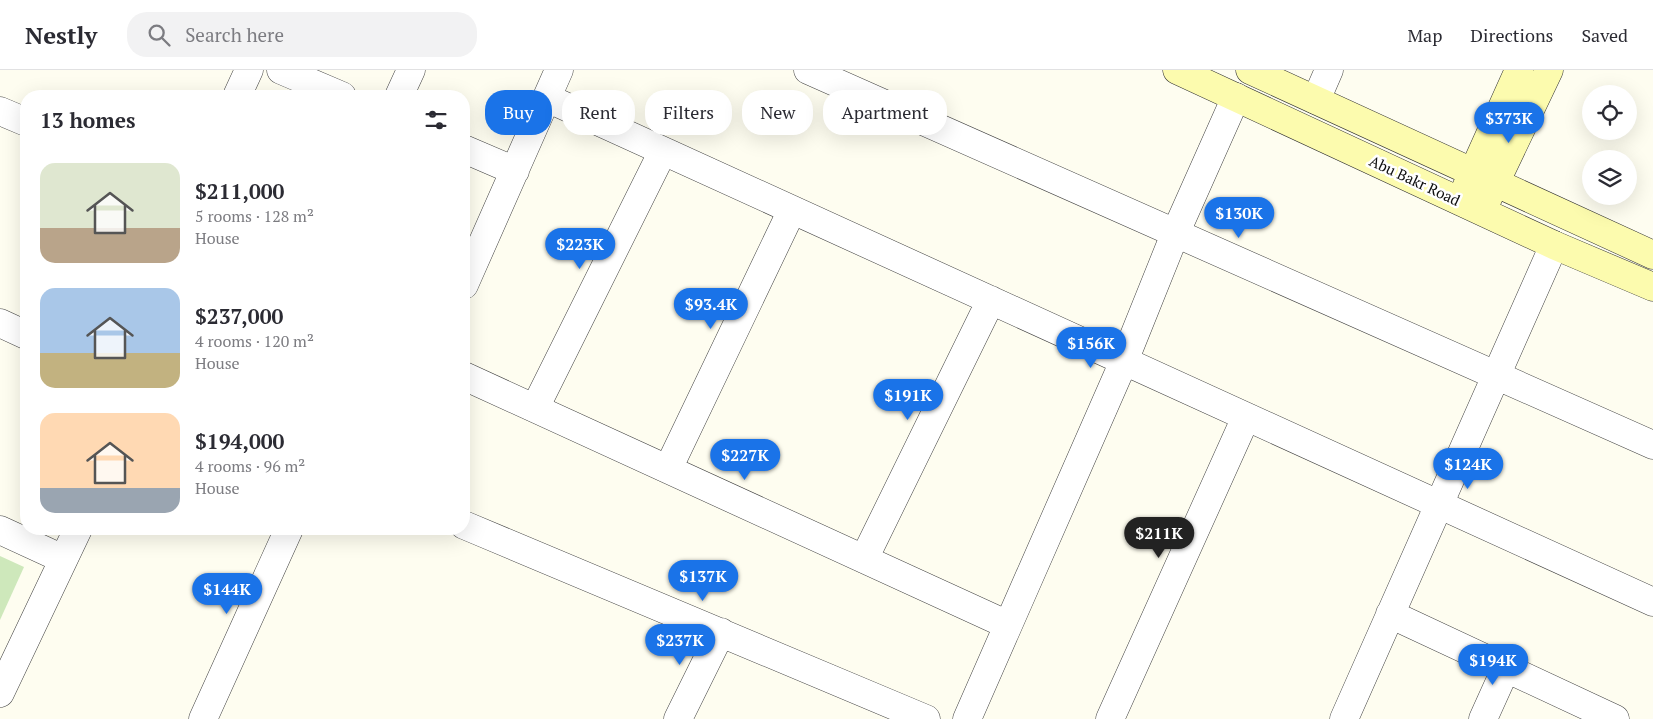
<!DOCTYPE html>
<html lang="en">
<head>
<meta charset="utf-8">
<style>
	:root { --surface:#fff; --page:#f2f2f3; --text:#2b2b33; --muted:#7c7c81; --line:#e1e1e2; --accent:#1a73e8 }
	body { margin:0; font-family:"PT Serif",serif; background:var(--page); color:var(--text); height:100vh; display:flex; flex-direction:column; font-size:19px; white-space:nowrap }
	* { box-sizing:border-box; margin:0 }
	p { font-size:16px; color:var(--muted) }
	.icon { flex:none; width:28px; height:28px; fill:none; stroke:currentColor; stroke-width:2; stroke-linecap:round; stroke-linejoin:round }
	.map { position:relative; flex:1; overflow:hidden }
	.details { position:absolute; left:20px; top:20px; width:450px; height:445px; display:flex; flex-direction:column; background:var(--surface); border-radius:20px; box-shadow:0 5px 20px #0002 }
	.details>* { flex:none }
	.hud { position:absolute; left:485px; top:20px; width:475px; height:45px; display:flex; gap:10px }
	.fabs { position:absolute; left:1582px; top:15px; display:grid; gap:10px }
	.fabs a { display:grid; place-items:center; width:55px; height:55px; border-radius:50%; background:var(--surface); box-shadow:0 5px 20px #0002; font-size:25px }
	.price { position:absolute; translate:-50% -42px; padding:0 11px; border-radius:18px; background:var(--accent); color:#fff; font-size:16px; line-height:32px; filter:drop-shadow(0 1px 2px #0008) }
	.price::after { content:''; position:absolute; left:50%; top:30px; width:15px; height:11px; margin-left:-8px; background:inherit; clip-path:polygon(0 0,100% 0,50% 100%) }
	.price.current { background:#222; color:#fff }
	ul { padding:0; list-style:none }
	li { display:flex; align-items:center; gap:15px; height:125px; padding:0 20px }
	li span { display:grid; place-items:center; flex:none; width:140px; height:100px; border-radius:15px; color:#555 }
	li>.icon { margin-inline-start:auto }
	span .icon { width:60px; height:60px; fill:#fffc; stroke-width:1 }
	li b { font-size:21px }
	h2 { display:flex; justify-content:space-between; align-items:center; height:60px; padding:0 20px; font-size:21px }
	.tag { padding:0 18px; border-radius:20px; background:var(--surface); box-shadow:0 5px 20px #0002; font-size:18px; line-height:45px }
	.tag.current { background:var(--accent); color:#fff }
	header { display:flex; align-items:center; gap:30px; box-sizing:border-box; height:70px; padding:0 25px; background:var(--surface); border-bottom:1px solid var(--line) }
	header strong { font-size:24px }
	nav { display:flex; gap:28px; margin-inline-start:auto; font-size:18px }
	.search { width:350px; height:45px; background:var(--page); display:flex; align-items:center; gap:12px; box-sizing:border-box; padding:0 18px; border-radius:20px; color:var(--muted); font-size:19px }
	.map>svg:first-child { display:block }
</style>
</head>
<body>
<header>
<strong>Nestly</strong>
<div class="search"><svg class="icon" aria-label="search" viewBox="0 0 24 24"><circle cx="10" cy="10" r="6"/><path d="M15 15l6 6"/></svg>Search here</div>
<nav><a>Map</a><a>Directions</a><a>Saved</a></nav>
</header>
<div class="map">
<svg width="1653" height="649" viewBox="0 0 1653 649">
	<rect width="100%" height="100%" fill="#fefdf0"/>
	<!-- green -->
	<path fill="#cee8bb" d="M0,486L24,497L0,550Z"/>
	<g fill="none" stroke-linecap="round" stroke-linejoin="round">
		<defs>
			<path id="minor" d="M281,0L342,26
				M808,0L1653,375
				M237,26L249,0
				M399,26L411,0
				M547,28L1653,532
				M1316,30L1329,0
				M0,41L26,52
				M464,79L515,101
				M464,215L559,0
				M0,253L26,265
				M464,306L1008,555
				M535,338L663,81
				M668,399L792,140
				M464,455L926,649
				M0,460L63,489
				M864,489L991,230
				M1390,544L1615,649
				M0,623L78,459
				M203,649L289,459
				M678,649L721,562
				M967,649L1124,291L1175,164L1236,27
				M1110,649L1246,347
				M1344,649L1554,175
				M1483,649L1506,598"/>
			<path id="secondary" d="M1177,0L1554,175L1653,217
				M1250,0L1653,185
				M1466,118L1519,0
				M1487,130L1549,0"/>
		</defs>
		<!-- minor casing -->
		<use href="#minor" stroke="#414141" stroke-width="29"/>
		<!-- secondary casing -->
		<use href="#secondary" stroke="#303030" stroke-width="29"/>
		<!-- minor -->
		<use href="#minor" stroke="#fff" stroke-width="28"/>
		<!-- secondary -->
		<use href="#secondary" stroke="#fcfbae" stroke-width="28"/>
	</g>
	<g text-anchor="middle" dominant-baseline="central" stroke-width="5" stroke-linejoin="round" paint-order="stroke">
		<!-- street labels -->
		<g font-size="15" fill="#0e0e0e" stroke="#fff">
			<text transform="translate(1415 110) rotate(25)">Abu Bakr Road</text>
		</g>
	</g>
</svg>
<div class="fabs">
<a><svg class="icon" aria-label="locate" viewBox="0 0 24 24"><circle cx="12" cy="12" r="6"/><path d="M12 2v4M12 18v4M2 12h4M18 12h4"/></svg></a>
<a><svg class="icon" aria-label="layers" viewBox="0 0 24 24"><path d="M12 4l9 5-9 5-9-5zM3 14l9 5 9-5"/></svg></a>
</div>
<b class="price" style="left:1509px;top:74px">$373K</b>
<b class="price" style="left:1239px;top:169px">$130K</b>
<b class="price" style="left:580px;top:200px">$223K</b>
<b class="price" style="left:711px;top:260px">$93.4K</b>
<b class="price" style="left:1091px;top:299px">$156K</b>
<b class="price" style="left:908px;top:351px">$191K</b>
<b class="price" style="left:745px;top:411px">$227K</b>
<b class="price" style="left:1468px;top:420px">$124K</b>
<b class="price current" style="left:1159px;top:489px">$211K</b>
<b class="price" style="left:703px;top:532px">$137K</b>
<b class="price" style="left:227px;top:545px">$144K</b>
<b class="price" style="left:680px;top:596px">$237K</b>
<b class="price" style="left:1493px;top:616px">$194K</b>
<div class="hud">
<a class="tag current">Buy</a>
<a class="tag">Rent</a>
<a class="tag">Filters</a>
<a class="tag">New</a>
<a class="tag">Apartment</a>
</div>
<section class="details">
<h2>13 homes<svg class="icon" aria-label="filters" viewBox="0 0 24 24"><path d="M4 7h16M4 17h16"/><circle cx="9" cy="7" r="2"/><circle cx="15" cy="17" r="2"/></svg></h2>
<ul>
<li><span style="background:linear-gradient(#dfe7d0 65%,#b9a48a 0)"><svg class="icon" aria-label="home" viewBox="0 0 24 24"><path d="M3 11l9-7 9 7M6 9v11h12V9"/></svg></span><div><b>$211,000</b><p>5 rooms · 128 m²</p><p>House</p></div></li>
<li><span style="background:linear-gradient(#a9c7e8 65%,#c2b280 0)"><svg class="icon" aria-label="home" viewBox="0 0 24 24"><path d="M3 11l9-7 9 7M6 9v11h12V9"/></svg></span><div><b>$237,000</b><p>4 rooms · 120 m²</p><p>House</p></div></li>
<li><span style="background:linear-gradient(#ffd9b3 75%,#9aa5b1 0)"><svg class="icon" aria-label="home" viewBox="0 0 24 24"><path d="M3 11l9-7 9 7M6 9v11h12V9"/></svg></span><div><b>$194,000</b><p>4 rooms · 96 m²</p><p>House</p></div></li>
</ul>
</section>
</div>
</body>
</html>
